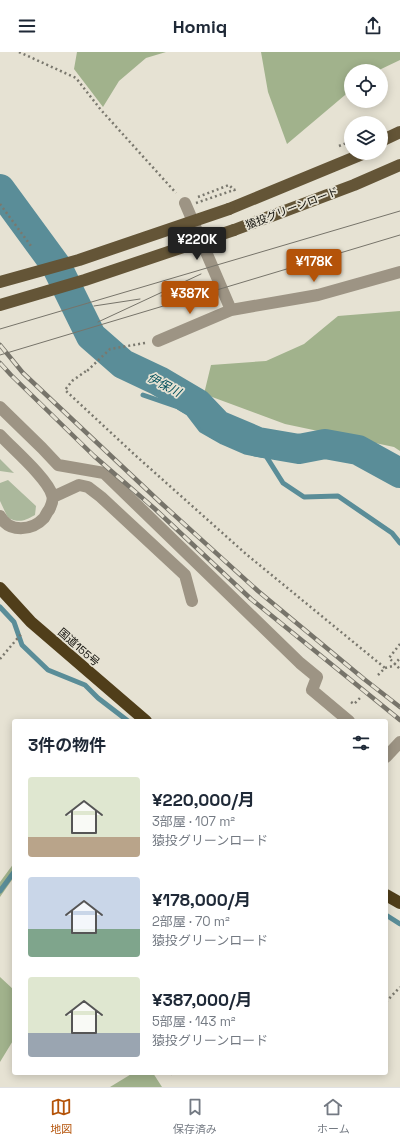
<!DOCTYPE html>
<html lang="ja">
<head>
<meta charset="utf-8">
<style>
	:root { --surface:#fff; --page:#f6f6f7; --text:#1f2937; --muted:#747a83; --line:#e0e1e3; --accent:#b45309 }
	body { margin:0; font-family:"Space Grotesk","Noto Sans JP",sans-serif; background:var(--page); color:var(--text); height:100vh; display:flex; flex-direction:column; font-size:15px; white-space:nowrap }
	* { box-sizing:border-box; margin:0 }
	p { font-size:13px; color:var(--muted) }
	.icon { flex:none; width:22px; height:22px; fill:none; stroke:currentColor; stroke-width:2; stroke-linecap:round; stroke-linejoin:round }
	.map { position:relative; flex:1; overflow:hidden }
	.side { position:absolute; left:12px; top:667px; width:376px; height:356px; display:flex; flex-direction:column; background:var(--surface); border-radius:4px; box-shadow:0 2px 10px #0003 }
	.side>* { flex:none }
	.fabs { position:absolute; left:344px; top:12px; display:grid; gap:8px }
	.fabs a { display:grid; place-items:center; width:44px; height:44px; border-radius:50%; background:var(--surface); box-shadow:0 2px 10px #0003; font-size:20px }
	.price { position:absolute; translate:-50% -34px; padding:0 9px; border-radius:4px; background:var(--accent); color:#fff; font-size:13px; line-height:26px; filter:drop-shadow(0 1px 2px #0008) }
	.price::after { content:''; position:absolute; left:50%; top:24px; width:12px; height:9px; margin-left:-6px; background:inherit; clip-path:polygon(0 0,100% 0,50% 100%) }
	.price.on { background:#222; color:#fff }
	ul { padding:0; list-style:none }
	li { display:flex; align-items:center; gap:12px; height:100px; padding:0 16px }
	li span { display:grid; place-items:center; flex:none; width:112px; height:80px; border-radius:4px; color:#555 }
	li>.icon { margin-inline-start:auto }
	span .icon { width:48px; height:48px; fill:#fffc; stroke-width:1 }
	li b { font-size:17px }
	h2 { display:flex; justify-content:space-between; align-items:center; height:48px; padding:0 16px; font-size:17px }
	header { display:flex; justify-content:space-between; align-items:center; height:52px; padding:0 16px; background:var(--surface); font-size:18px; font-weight:600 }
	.tabs { display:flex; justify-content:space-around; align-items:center; height:56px; border-top:1px solid var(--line); background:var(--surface); font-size:11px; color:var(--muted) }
	.tabs a { display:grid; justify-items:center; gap:2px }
	.tabs .on { color:var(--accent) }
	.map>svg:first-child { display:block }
</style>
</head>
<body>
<header><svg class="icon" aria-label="menu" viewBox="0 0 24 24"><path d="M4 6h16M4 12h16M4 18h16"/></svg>Homiq<svg class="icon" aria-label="share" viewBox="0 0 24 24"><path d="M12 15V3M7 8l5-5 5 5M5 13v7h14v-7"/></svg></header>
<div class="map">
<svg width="400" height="1035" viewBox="0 0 400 1035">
	<rect width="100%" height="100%" fill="#e6e2d3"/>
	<!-- green -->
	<path fill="#abb89c" d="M0,407L14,421L0,419Z
		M8,428L36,454L35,463C24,469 20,471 8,466L0,449V431Z"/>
	<!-- forest -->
	<path fill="#a1b28c" d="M77,0H166L146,6L119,29L103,55L74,17Z
		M261,0H400V8L377,19H351V38L287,92L268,40Z
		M400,259V399L394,395L285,372L204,342L211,313L266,309L304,292L338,264Z
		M14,811V825L0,845V830Z
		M0,925L14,938V987L0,1010Z
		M133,1021H153L162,1035H110Z"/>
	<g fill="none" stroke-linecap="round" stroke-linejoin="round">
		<!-- stream -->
		<path stroke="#5a8d98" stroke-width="5" d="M143,343L178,355L188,361L201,378L222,390L245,400L266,404L283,431L304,445L338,444L392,481L400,491
			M0,555L14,570L22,593L48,618L85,633L98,646L128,669
			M0,839L14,820
			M386,863L400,872"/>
		<!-- river -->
		<path stroke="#5a8d98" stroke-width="30" d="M0,137L57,215L91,284L123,312L159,329L198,352L218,373L258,390L299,397L325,392L358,398L400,421"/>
		<!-- path -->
		<path stroke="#7a786e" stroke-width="2.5" stroke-dasharray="2 3" stroke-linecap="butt" d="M19,0L76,26L101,58L176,141
			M339,94L351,89
			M198,145L229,133L234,138L237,137
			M0,152L31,194
			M145,291L110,297L86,320V319L72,329L65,338L135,403L246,502L385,616
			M400,592L389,606L400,617
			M0,607L22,581
			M378,623L385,616L393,614L400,606
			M351,650L354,652L361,645
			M386,950L400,935
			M172,1021L173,1023"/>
		<!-- minor -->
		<path stroke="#9d9484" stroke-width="12" d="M185,151L231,258
			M158,289L231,258L318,243L400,220
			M0,355L42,396L58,413L104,421L300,611L317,625L312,638L349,669
			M0,383C13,397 48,427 52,443C54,448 51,454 49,458C47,460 46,463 44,466C32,479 9,481 0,464
			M53,445L79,433L88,435L101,445L185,523L192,549
			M386,705L400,690"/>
		<!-- major -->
		<path stroke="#645537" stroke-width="12" d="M381,89L400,80
			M229,157L365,101
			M234,178L354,133L400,113"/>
		<!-- highway -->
		<path stroke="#503e1a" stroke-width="12" d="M0,536L31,570L146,669
			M386,843L400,851"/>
		<!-- tram -->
		<path stroke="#77746a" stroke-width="1" d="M161,244L207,237
			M94,254L140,247
			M98,270L201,222
			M0,277L400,159
			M0,303L400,183"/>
		<defs>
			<path id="rail" d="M0,293L23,321L161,451L258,539L364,627L400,655
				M0,311L11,323L94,404L155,457L251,547L400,668"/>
		</defs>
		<!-- rail casing -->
		<use href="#rail" stroke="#77746a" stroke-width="4.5"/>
		<!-- rail -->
		<use href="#rail" stroke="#e6e2d3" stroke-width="3" stroke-dasharray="9" stroke-linecap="butt"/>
		<!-- path-bridge -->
		<path stroke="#7a786e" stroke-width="2.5" stroke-dasharray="2 3" stroke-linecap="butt" d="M196,151L234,138"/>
		<!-- major-bridge -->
		<path stroke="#645537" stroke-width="12" d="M0,230L79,208L229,157
			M0,253L85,228L234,178"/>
	</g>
	<g text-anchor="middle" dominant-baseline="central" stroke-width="3.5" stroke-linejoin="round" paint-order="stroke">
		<!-- street labels -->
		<g font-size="11" fill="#100f0a" stroke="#e6e2d3">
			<text transform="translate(292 156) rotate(-21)">猿投グリーンロード</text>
			<text transform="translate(79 595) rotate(41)">国道155号</text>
		</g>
		<!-- water labels -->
		<g font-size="12" font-style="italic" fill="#00505c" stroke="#e6e2d3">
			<text transform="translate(164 333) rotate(28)">伊保川</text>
		</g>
	</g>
</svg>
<div class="fabs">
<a><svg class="icon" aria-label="locate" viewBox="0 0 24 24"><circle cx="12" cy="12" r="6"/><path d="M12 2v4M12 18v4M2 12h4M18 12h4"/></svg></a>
<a><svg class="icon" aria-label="layers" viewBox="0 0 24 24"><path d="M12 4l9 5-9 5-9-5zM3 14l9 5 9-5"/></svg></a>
</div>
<b class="price on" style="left:197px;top:209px">¥220K</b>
<b class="price" style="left:314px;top:231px">¥178K</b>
<b class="price" style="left:190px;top:263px">¥387K</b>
<section class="side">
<h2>3件の物件<svg class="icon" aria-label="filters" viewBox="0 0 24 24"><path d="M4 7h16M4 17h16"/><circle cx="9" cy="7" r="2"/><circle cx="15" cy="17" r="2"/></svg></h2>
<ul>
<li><span style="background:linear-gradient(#dfe7d0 75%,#b9a48a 0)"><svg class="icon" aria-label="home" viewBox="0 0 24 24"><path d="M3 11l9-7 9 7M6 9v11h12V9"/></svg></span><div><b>¥220,000/月</b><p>3部屋 · 107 m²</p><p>猿投グリーンロード</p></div></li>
<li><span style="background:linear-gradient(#c9d6e8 65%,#7fa58c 0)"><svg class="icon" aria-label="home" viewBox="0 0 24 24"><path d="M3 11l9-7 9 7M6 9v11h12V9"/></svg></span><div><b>¥178,000/月</b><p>2部屋 · 70 m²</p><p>猿投グリーンロード</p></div></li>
<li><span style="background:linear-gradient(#dfe7d0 70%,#9aa5b1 0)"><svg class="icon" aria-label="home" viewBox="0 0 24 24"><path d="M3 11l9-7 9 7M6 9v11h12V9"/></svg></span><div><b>¥387,000/月</b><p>5部屋 · 143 m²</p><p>猿投グリーンロード</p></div></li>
</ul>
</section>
</div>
<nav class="tabs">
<a class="on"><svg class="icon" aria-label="map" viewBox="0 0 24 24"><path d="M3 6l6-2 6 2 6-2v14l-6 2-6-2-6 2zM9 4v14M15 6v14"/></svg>地図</a>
<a><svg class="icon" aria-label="saved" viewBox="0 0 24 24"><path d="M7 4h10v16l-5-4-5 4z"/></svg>保存済み</a>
<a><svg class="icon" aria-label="home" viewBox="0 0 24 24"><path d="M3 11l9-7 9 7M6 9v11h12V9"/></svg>ホーム</a>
</nav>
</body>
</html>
